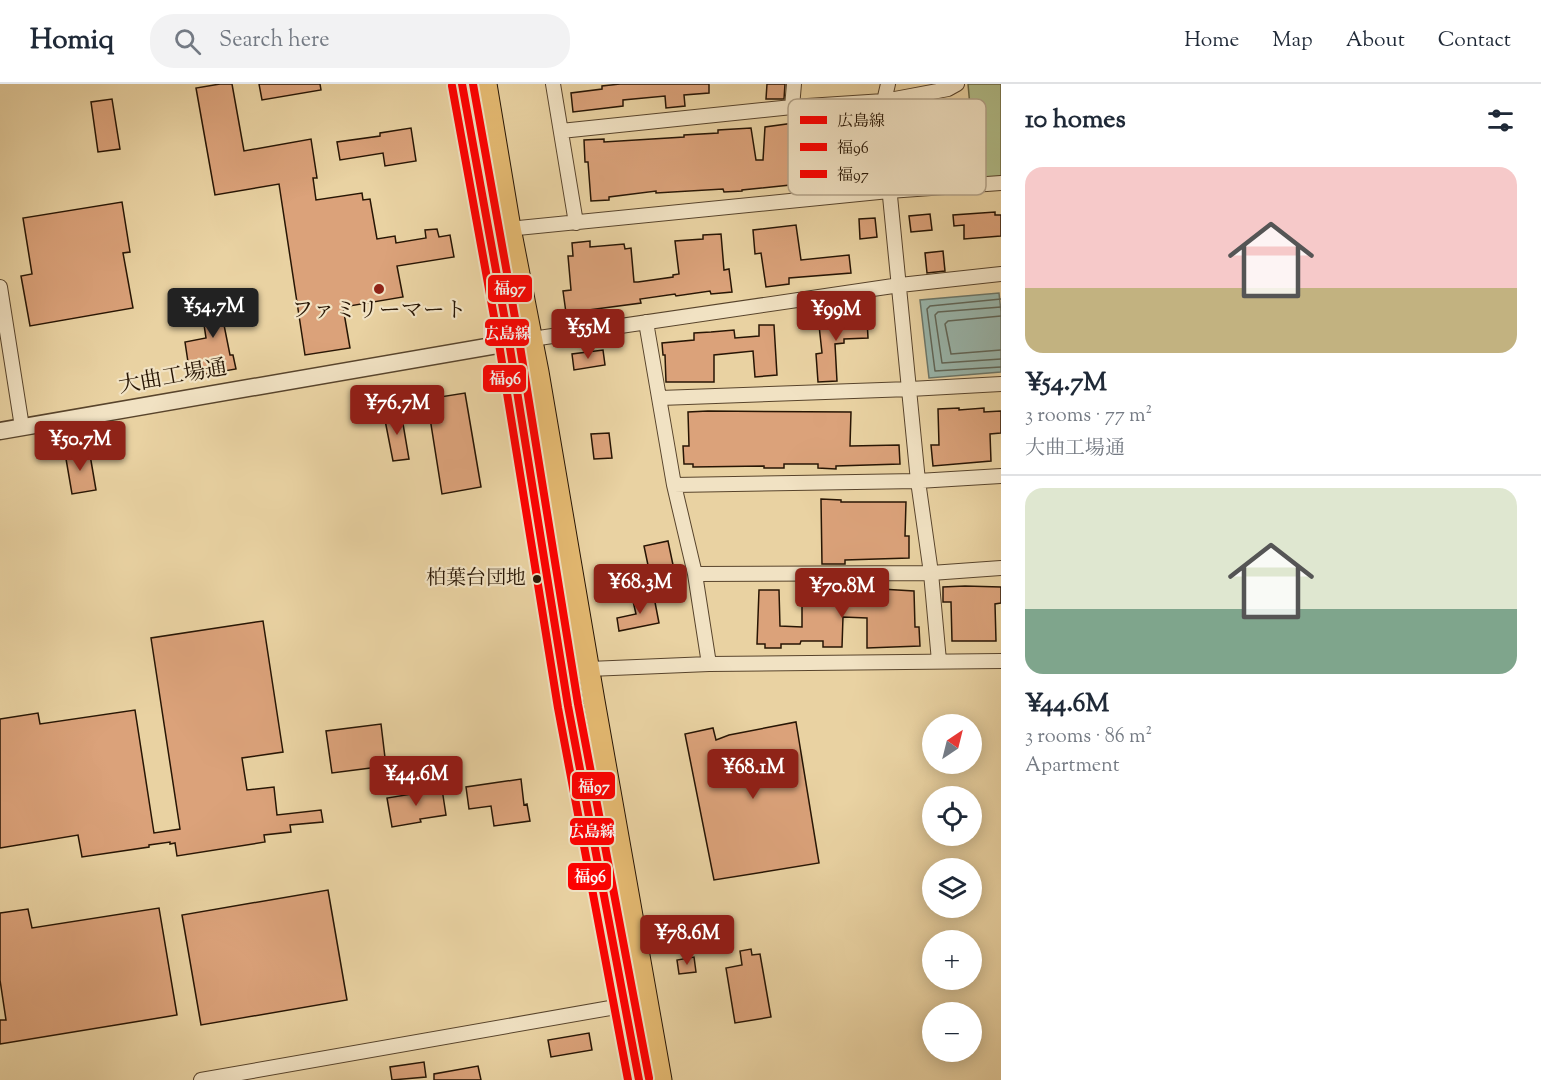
<!DOCTYPE html>
<html lang="en">
<head>
<meta charset="utf-8">
<style>
	:root { --surface:#fff; --page:#f2f2f3; --text:#1f2937; --muted:#747a83; --line:#e0e1e3; --accent:#8f2418 }
	body { margin:0; font-family:"Sorts Mill Goudy","Noto Serif JP",serif; background:var(--page); color:var(--text); height:100vh; display:flex; flex-direction:column; font-size:22px; white-space:nowrap }
	* { box-sizing:border-box; margin:0 }
	p { font-size:20px; color:var(--muted) }
	.icon { flex:none; width:33px; height:33px; fill:none; stroke:currentColor; stroke-width:2; stroke-linecap:round; stroke-linejoin:round }
	.map { position:relative; flex:1; overflow:hidden }
	.drawer { display:flex; flex-direction:column; background:var(--surface); width:540px }
	.drawer>* { flex:none }
	.needle { width:39px; rotate:35deg }
	.tools { position:absolute; left:922px; top:630px; display:grid; gap:12px }
	.tools a { display:grid; place-items:center; width:60px; height:60px; border-radius:50%; background:var(--surface); box-shadow:0 3px 15px #0003; font-size:30px }
	.price { position:absolute; translate:-50% -51px; padding:0 14px; border-radius:6px; background:var(--accent); color:#fff; font-size:20px; line-height:39px; filter:drop-shadow(0 2px 3px #0008) }
	.price::after { content:''; position:absolute; left:50%; top:36px; width:18px; height:14px; margin-left:-9px; background:inherit; clip-path:polygon(0 0,100% 0,50% 100%) }
	.price.on { background:#222; color:#fff }
	ul { padding:0; list-style:none }
	li { display:grid; align-content:center; gap:12px; height:318px; padding:0 24px }
	li+li { border-top:2px solid var(--line) }
	li span { display:grid; place-items:center; height:186px; border-radius:18px; color:#555 }
	li>.icon { margin-inline-start:auto }
	span .icon { width:108px; height:108px; fill:#fffc; stroke-width:1 }
	li b { font-size:26px }
	h2 { display:flex; justify-content:space-between; align-items:center; height:72px; padding:0 24px; font-size:26px }
	header { display:flex; align-items:center; gap:36px; box-sizing:border-box; height:84px; padding:0 30px; background:var(--surface); border-bottom:2px solid var(--line) }
	header strong { font-size:28px }
	nav { display:flex; gap:33px; margin-inline-start:auto; font-size:21px }
	.search { width:420px; height:54px; background:var(--page); display:flex; align-items:center; gap:15px; box-sizing:border-box; padding:0 21px; border-radius:24px; color:var(--muted); font-size:22px }
	main { display:flex; flex:1; min-height:0 }
	.map>svg:first-child { display:block }
</style>
</head>
<body>
<header>
<strong>Homiq</strong>
<div class="search"><svg class="icon" aria-label="search" viewBox="0 0 24 24"><circle cx="10" cy="10" r="6"/><path d="M15 15l6 6"/></svg>Search here</div>
<nav><a>Home</a><a>Map</a><a>About</a><a>Contact</a></nav>
</header>
<main>
<div class="map">
<svg width="1001" height="996" viewBox="0 0 1001 996">
	<rect width="100%" height="100%" fill="#e9d2a2"/>
	<filter id="stains"><feTurbulence type="fractalNoise" baseFrequency=".00333" numOctaves="4"/><feColorMatrix values="0 0 0 0 .2 0 0 0 0 .09 0 0 0 0 .02 0 0 0 .5 -.17"/></filter>
	<radialGradient id="worn" r=".72"><stop offset=".6" stop-color="#630" stop-opacity="0"/><stop offset="1" stop-color="#630" stop-opacity=".3"/></radialGradient>
	<!-- green -->
	<path fill="#b1bd89" stroke="#6c6946" stroke-width="1.5" d="M968,0H1001V99L977,101Z"/>
	<!-- water -->
	<path fill="#99b6ac" stroke="#6b7669" stroke-width="1.5" d="M999,209L1001,228V288L929,294L920,216Z"/>
	<g fill="none" stroke-linecap="round" stroke-linejoin="round">
		<!-- shore -->
		<path stroke="#606658" stroke-width="1.5" d="M1001,215L930,222L927,225L935,287L1001,283
			M1001,223L938,228L935,231L942,279L1001,275
			M1001,232L948,237L945,240L951,270L1001,266"/>
	</g>
	<!-- building -->
	<path fill="#dba27a" stroke="#271504" stroke-width="1.5" d="M220,0H232L244,67L311,55L317,94H313L316,116L362,109L363,116L370,115L377,155L395,152L396,159L426,154L425,146L437,145L439,153L450,151L454,173L397,182L403,213L343,223L350,264L305,271L279,100L215,111L196,4Z
		M259,0H320L321,6L262,16Z
		M620,0H709V9L684,11L685,22L666,24L665,12L623,16V22L573,28L571,9L602,5V2Z
		M767,0H785L784,15H766Z
		M112,15L120,65L98,68L91,18Z
		M867,32L869,71H871L873,90L808,95L809,99L742,106V107L724,108L723,105L656,109V107L609,113V116L591,117L588,78H585L584,56L604,55V58L684,53V51L718,49V46L751,44L756,76H763L765,43L816,36Z
		M411,44L416,77L385,82L383,69L340,76L337,58L380,52V49Z
		M122,118L130,168L123,169L133,224L30,242L21,192L32,190L23,134Z
		M995,128V131H1001V152L964,155V141L954,142L953,131Z
		M930,130L932,146L911,148L909,132Z
		M875,134L877,153L860,155L859,135Z
		M796,141L801,176L849,171L851,189L789,194V200L766,203L761,169L755,170L753,146Z
		M721,150L724,186L729,185L732,208L711,210L710,207L676,212L675,210L640,215L641,219L566,229L563,207L571,206L568,172H573L572,159L590,157V163L624,160L625,165L631,164L634,198H638L673,193V191L679,190L675,157L703,155V151Z
		M943,167L945,187L927,189L925,169Z
		M213,212L215,220L235,217L238,233L223,236L230,271H233L236,285L196,292L194,277L188,278L185,258L206,254L200,214Z
		M841,230L842,237L867,235L868,254L844,255V259L835,260L837,297L818,298L816,270L822,269L818,232Z
		M759,241H774L777,291L755,293L753,267L714,271V298H666L665,271H663L662,259L694,256V249L711,248L734,246L735,254L759,252Z
		M603,266L605,281L574,286L572,270Z
		M465,309L481,403L442,410L427,315Z
		M959,324V326L984,324V328L1001,327V349L990,350L991,377L933,382L931,361H939L938,325Z
		M708,327L851,328L850,362L899,361L900,380L836,382V385L818,384V380H784V384H764V382L693,383V380H684L683,362H689L688,328Z
		M401,328L409,375L393,377L384,331Z
		M609,349L612,374L594,375L591,350Z
		M89,365L96,406L72,410L65,369Z
		M821,415L841,416V418H906L905,452H909V474L845,476V480H822Z
		M668,457L677,500L653,505L644,462Z
		M965,502L1001,503V519L995,520L996,557H952L951,518H943V503Z
		M864,504L914,507L915,543H919L920,562L867,564V534L843,533L842,563H823V557H801L800,560H781V564H765V560H757L759,506H779L780,542L802,543V511L864,512Z
		M654,513L659,539L619,547L617,534L636,530L633,517Z
		M263,537L283,668L242,674L247,706L274,703L277,731L321,726L323,738L290,741L291,748L264,751L265,758L177,772L175,759L170,760V758L149,761V763L82,773L78,751L0,764V635L38,629L40,640L135,626L154,749L180,745L151,554Z
		M796,638L819,779L714,796L685,650L713,644L716,656L729,651Z
		M381,640L386,682L332,689L326,647Z
		M521,695L524,721L527,720L530,737L494,742L491,722L469,725L466,703Z
		M442,705L446,731L420,735L421,738L392,743L387,714Z
		M328,806L347,916L201,941L182,831Z
		M159,824L177,931L0,960V936H6L0,896V829L28,825L32,844Z
		M751,865L752,871L760,870L771,933L735,939L726,884L742,881L740,867Z
		M694,873L696,888L679,890L677,876Z
		M589,949L592,966L551,973L548,956Z
		M424,978L426,993L392,996L390,983Z
		M478,982L481,996H434V990Z"/>
	<g fill="none" stroke-linecap="round" stroke-linejoin="round">
		<defs>
			<path id="minor" d="M553,0L576,139
				M888,0L884,17V51L918,397L931,489L939,577
				M792,23L794,0
				M561,47L792,23L884,17L948,5L957,0
				M488,147L889,107L1001,99
				M0,203L22,343
				M646,238L674,401L695,490L709,580
				M532,255L900,201L1001,190
				M660,314L910,305L1001,300
				M674,401L918,397L1001,392
				M695,490L931,489L1001,484
				M563,588L589,585L709,580L1001,577
				M201,996L633,920"/>
			<path id="tertiary" d="M0,347L532,255"/>
			<path id="trunk" d="M462,0L509,258L568,622L639,996
				M486,0L510,144L538,288L594,617L661,996"/>
		</defs>
		<!-- minor casing -->
		<use href="#minor" stroke="#58442c" stroke-width="16"/>
		<!-- tertiary casing -->
		<use href="#tertiary" stroke="#58442c" stroke-width="19"/>
		<!-- trunk casing -->
		<use href="#trunk" stroke="#271504" stroke-width="23"/>
		<!-- minor -->
		<use href="#minor" stroke="#f1e2c3" stroke-width="14"/>
		<!-- tertiary -->
		<use href="#tertiary" stroke="#f1e2c3" stroke-width="16"/>
		<!-- trunk -->
		<use href="#trunk" stroke="#e4b971" stroke-width="21"/>
		<defs>
			<path id="bus-1" d="M462,0L509,258L568,622L639,996"/>
			<path id="bus-2" d="M452,2L499,260L558,624L628,996"/>
			<path id="bus-3" d="M473,0L519,256L578,620L649,994"/>
		</defs>
		<!-- bus-1 casing -->
		<use href="#bus-1" stroke="#f1e2c3" stroke-width="12"/>
		<!-- bus-2 casing -->
		<use href="#bus-2" stroke="#f1e2c3" stroke-width="12"/>
		<!-- bus-3 casing -->
		<use href="#bus-3" stroke="#f1e2c3" stroke-width="12"/>
		<!-- bus-1 -->
		<use href="#bus-1" stroke="#f00" stroke-width="8"/>
		<!-- bus-2 -->
		<use href="#bus-2" stroke="#f00" stroke-width="8"/>
		<!-- bus-3 -->
		<use href="#bus-3" stroke="#f00" stroke-width="8"/>
	</g>
	<!-- markers -->
	<circle fill="#8f2418" stroke="#f1e2c3" stroke-width="2" cx="379" cy="205" r="6"/>
	<circle fill="#271504" stroke="#f1e2c3" stroke-width="2" cx="537" cy="495" r="5"/>
	<g text-anchor="middle" dominant-baseline="central" stroke-width="4.5" stroke-linejoin="round" paint-order="stroke">
		<!-- bus labels -->
		<g font-size="20" fill="#271504" stroke="#f1e2c3" text-anchor="end">
			<text x="526" y="495">柏葉台団地</text>
		</g>
		<!-- poi labels -->
		<g font-size="22" fill="#271504" stroke="#f1e2c3">
			<text x="379" y="228">ファミリーマート</text>
		</g>
		<!-- street labels -->
		<g font-size="22" fill="#271504" stroke="#f1e2c3">
			<text transform="translate(173 294) rotate(-10)">大曲工場通</text>
		</g>
	</g>
	<!-- legend -->
	<rect x="788" y="15" width="198" height="96" rx="9" fill="#f1e2c3" stroke="#b4a48a" stroke-width="1.5"/>
	<rect x="800" y="32" width="27" height="8" fill="#f00"/>
	<rect x="800" y="59" width="27" height="8" fill="#f00"/>
	<rect x="800" y="86" width="27" height="8" fill="#f00"/>
	<g font-size="16" fill="#271504">
		<text x="837" y="42">広島線</text>
		<text x="837" y="69">福96</text>
		<text x="837" y="96">福97</text>
	</g>
	<g stroke="#f1e2c3" stroke-width="2">
		<rect x="487" y="190" width="46" height="29" rx="6" fill="#f00"/>
		<rect x="484" y="234" width="46" height="29" rx="6" fill="#f00"/>
		<rect x="482" y="280" width="45" height="29" rx="6" fill="#f00"/>
		<rect x="571" y="687" width="45" height="29" rx="6" fill="#f00"/>
		<rect x="569" y="733" width="46" height="29" rx="6" fill="#f00"/>
		<rect x="567" y="778" width="45" height="29" rx="6" fill="#f00"/>
	</g>
	<g font-size="16" text-anchor="middle" font-weight="bold" fill="#fff">
		<text x="510" y="210">福97</text>
		<text x="507" y="255">広島線</text>
		<text x="505" y="300">福96</text>
		<text x="594" y="708">福97</text>
		<text x="592" y="753">広島線</text>
		<text x="590" y="798">福96</text>
	</g>
	<rect width="100%" height="100%" filter="url(#stains)"/>
	<rect width="100%" height="100%" fill="url(#worn)"/>
</svg>
<div class="tools">
<a><svg class="needle" viewBox="-14 -14 28 28"><path d="M0-13l5 13h-10z" fill="#e53935"/><path d="M0 13l5-13h-10z" fill="#747a83"/></svg></a>
<a><svg class="icon" aria-label="locate" viewBox="0 0 24 24"><circle cx="12" cy="12" r="6"/><path d="M12 2v4M12 18v4M2 12h4M18 12h4"/></svg></a>
<a><svg class="icon" aria-label="layers" viewBox="0 0 24 24"><path d="M12 4l9 5-9 5-9-5zM3 14l9 5 9-5"/></svg></a>
<a>+</a>
<a>−</a>
</div>
<b class="price on" style="left:213px;top:255px">¥54.7M</b>
<b class="price" style="left:836px;top:258px">¥99M</b>
<b class="price" style="left:588px;top:276px">¥55M</b>
<b class="price" style="left:397px;top:352px">¥76.7M</b>
<b class="price" style="left:80px;top:388px">¥50.7M</b>
<b class="price" style="left:640px;top:531px">¥68.3M</b>
<b class="price" style="left:842px;top:535px">¥70.8M</b>
<b class="price" style="left:753px;top:716px">¥68.1M</b>
<b class="price" style="left:416px;top:723px">¥44.6M</b>
<b class="price" style="left:687px;top:882px">¥78.6M</b>
</div>
<section class="drawer">
<h2>10 homes<svg class="icon" aria-label="filters" viewBox="0 0 24 24"><path d="M4 7h16M4 17h16"/><circle cx="9" cy="7" r="2"/><circle cx="15" cy="17" r="2"/></svg></h2>
<ul>
<li><span style="background:linear-gradient(#f6c9c9 65%,#c2b280 0)"><svg class="icon" aria-label="home" viewBox="0 0 24 24"><path d="M3 11l9-7 9 7M6 9v11h12V9"/></svg></span><div><b>¥54.7M</b><p>3 rooms · 77 m²</p><p>大曲工場通</p></div></li>
<li><span style="background:linear-gradient(#dfe7d0 65%,#7fa58c 0)"><svg class="icon" aria-label="home" viewBox="0 0 24 24"><path d="M3 11l9-7 9 7M6 9v11h12V9"/></svg></span><div><b>¥44.6M</b><p>3 rooms · 86 m²</p><p>Apartment</p></div></li>
</ul>
</section>
</main>
</body>
</html>
